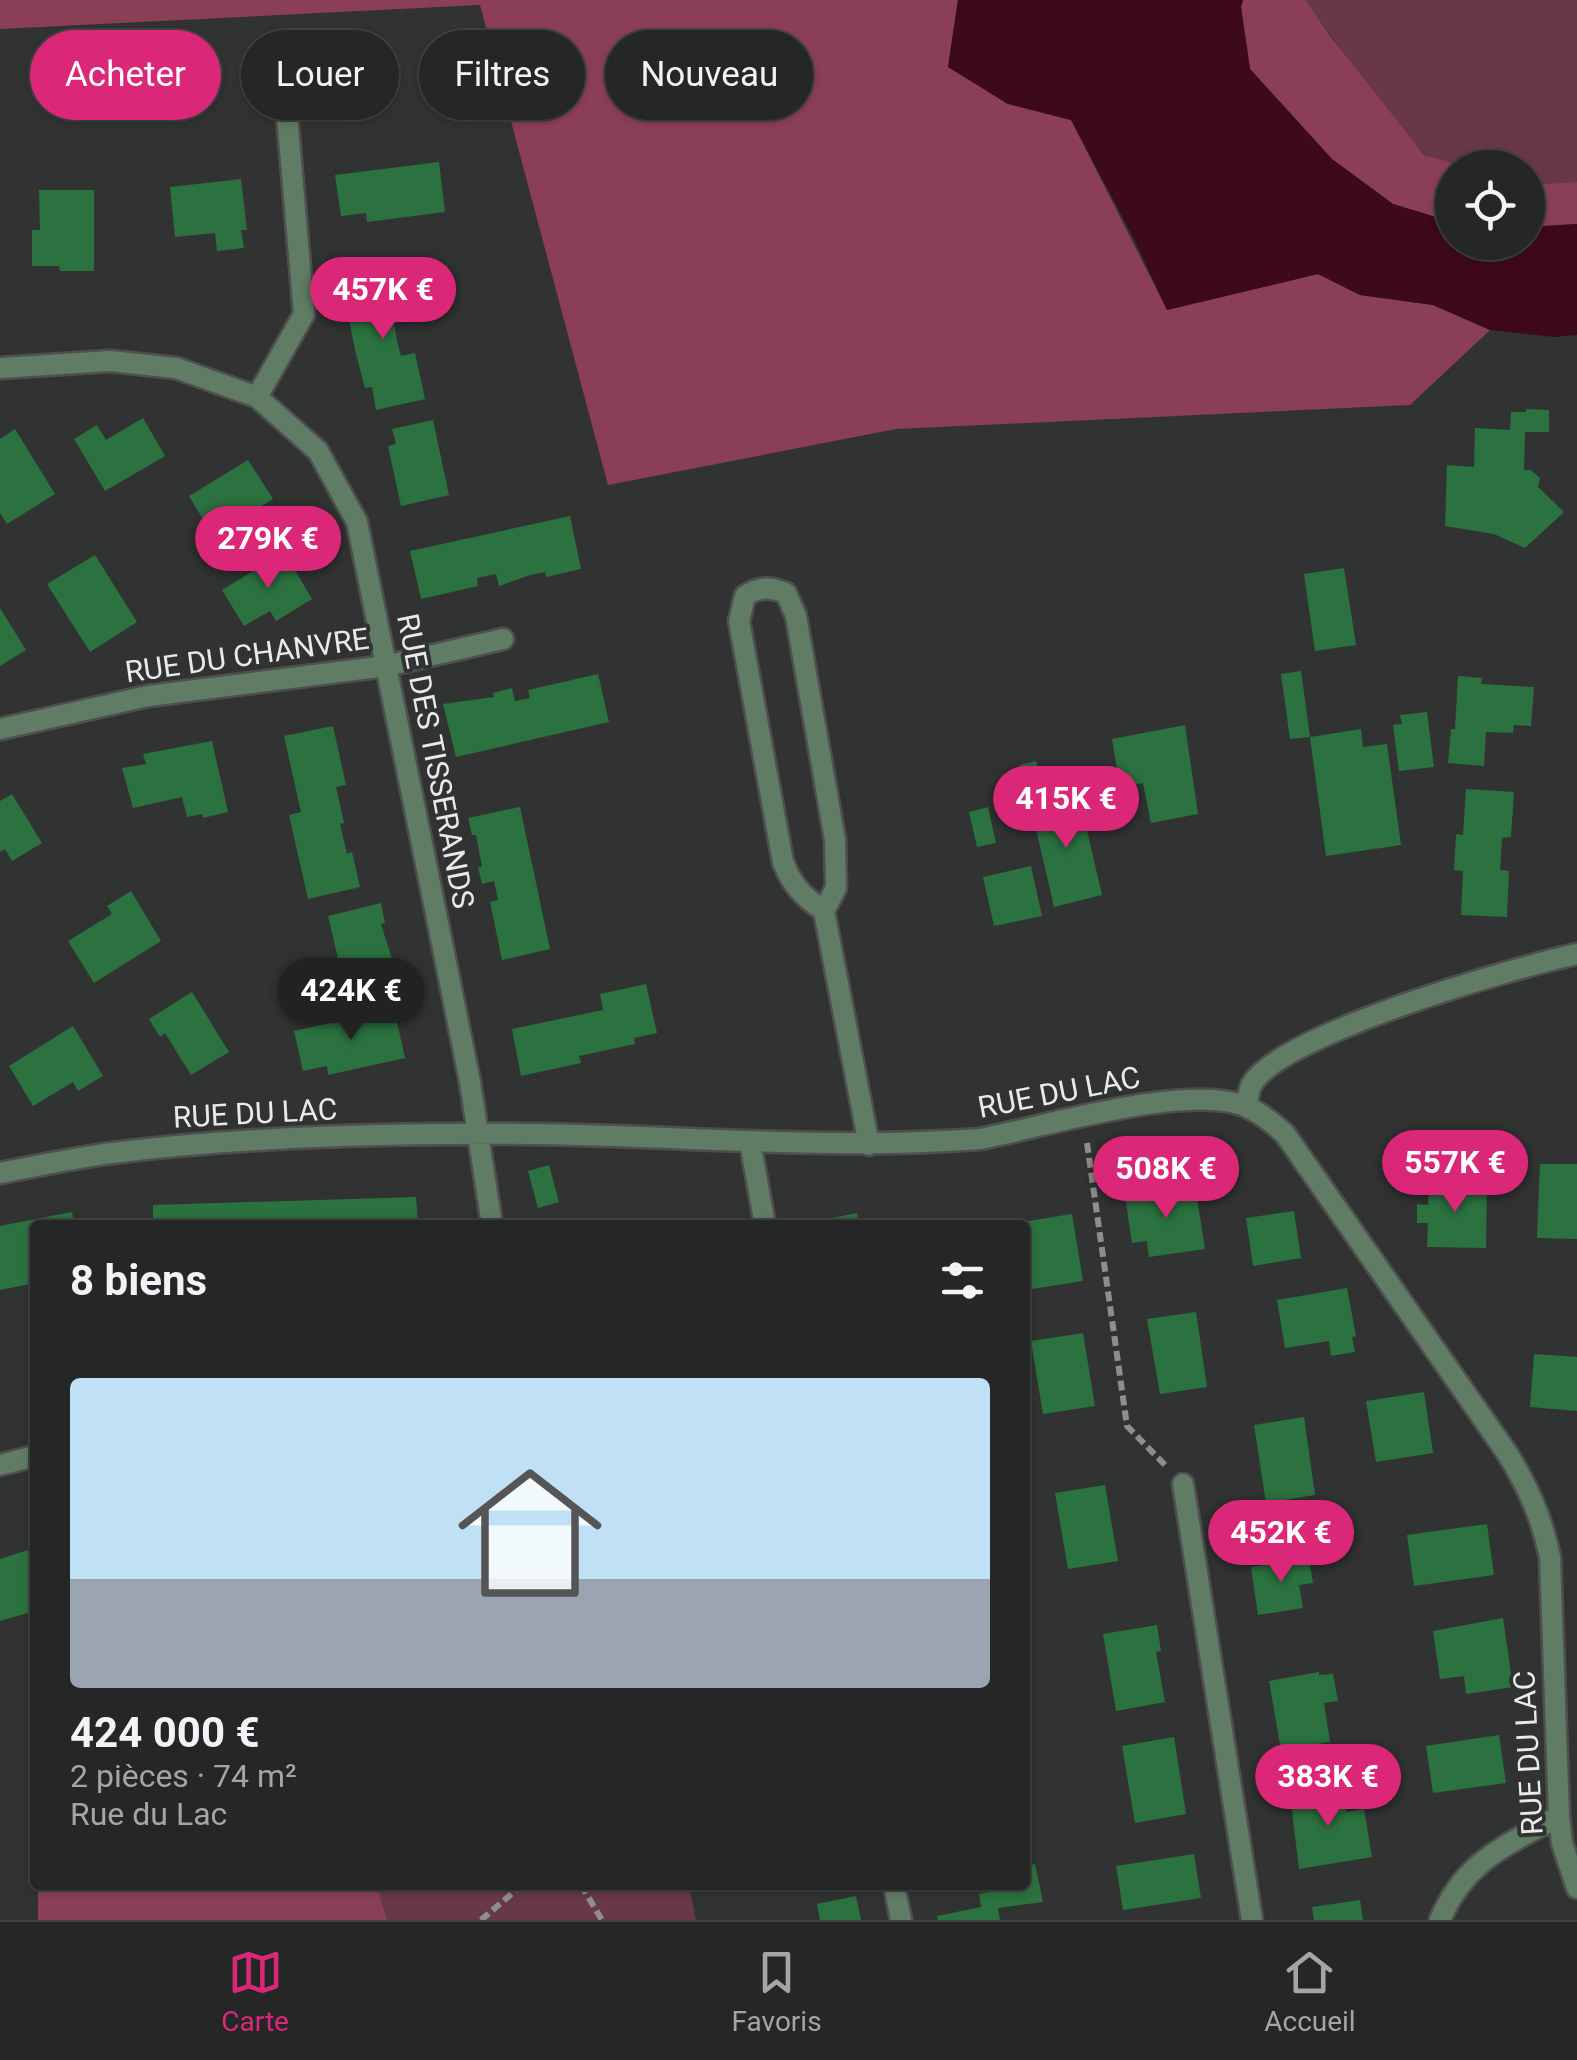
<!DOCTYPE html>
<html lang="fr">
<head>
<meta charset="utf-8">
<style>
	:root { --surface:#252626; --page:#313232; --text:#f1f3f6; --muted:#a3a5a7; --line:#424343; --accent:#db2777 }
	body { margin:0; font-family:Roboto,sans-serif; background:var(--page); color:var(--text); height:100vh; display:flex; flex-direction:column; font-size:38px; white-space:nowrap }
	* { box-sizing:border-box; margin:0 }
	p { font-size:32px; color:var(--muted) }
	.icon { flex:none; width:55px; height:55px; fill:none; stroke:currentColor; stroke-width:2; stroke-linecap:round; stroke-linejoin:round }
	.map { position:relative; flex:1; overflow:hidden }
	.side { position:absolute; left:30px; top:1220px; width:1000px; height:670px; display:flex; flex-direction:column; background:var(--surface); border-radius:10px; box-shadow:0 2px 8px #0004,0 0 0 2px var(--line) }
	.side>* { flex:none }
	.hud { position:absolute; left:30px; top:30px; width:1000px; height:90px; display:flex; gap:20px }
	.tools { position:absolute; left:1435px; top:150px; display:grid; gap:20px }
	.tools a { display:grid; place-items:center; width:110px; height:110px; border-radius:50%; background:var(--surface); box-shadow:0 2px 8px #0004,0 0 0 2px var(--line); font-size:50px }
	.price { position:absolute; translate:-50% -85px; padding:0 22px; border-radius:35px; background:var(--accent); color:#fff; font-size:32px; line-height:65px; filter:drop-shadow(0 2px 5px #0008) }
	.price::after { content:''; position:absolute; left:50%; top:60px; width:30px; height:22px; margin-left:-15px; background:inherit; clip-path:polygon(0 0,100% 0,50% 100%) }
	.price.on { background:#222; color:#fff }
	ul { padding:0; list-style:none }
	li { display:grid; align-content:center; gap:20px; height:530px; padding:0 40px }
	li span { display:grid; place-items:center; height:310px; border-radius:10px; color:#555 }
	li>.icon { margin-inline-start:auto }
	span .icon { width:180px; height:180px; fill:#fffc; stroke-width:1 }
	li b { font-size:42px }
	h2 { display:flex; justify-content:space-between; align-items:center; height:120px; padding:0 40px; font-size:42px }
	.pill { padding:0 35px; border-radius:45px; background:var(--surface); box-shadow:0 2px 8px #0004,0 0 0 2px var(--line); font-size:35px; line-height:90px }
	.pill.on { background:var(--accent); color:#fff }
	.dock { display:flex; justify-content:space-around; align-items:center; height:140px; border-top:2px solid var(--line); background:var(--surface); font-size:28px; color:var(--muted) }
	.dock a { display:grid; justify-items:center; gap:5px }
	.dock .on { color:var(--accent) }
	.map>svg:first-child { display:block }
</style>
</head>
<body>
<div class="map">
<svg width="1577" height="1920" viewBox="0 0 1577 1920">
	<rect width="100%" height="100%" fill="#313332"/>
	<!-- green -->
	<path fill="#683846" d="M1306,0H1577V182L1528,185V168C1494,167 1461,170 1429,157C1411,149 1322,24 1306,0Z
		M377,1885H689L696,1920H387Z"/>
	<!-- forest -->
	<path fill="#8b3f57" d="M0,0H958L948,67L1008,104L1071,120L1167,310L1318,274L1360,295L1433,305L1490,330L1410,405L896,429L608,485L480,5L0,29Z
		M1243,0H1306L1331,37L1424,155L1466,167L1452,168V222L1393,204L1332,159L1250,69L1241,7Z
		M1577,182V224L1528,227V185Z
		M38,1885H377L387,1920H38Z"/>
	<!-- water -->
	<path fill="#3e081d" d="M958,0H1243L1241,7L1250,69L1332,159L1393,204L1452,222V242H1528V227L1577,224V335L1555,337L1490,330L1433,305L1360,295L1318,274L1167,310L1134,239L1071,120L1008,104L948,67Z"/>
	<!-- building -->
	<path fill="#2b7240" d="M439,162L445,212L367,222L366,213L341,216L335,175Z
		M241,179L247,230H241L244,248L217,251L215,233L175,237L170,187Z
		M39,190H94V271H60L59,266H32V230H40Z
		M399,274L409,320L394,323L397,341L401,356L415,353L425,399L376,410L372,387L365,388L355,350L347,308L354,307L349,284Z
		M1526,409L1549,410V432H1525L1524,470H1531L1540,478L1538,487L1564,512L1525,548L1494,534L1445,526L1447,465L1474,467L1475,428L1510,430L1511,412H1526Z
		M143,418L165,456L105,491L74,439L97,425L106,440Z
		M433,420L449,495L401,506L388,446L396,444L392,429Z
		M15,429L55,494L7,524L0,513V439Z
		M248,460L273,499L213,536L189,496Z
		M570,516L581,569L546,577L545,572L530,575L499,586L496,574L477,578L478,586L421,599L410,551Z
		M284,552L312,599L276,621L270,611L244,626L222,590Z
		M95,555L137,622L90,652L47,584Z
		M1344,568L1356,645L1315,651L1304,574Z
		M0,608L26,650L0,666Z
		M1301,671L1310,737L1361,729L1363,747L1387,744L1401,845L1326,856L1310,737L1290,739L1281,674Z
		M598,674L609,722L456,757L443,704L494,697L493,693L512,688L515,701L530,698L528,690Z
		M1458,676L1482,678L1481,684L1534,687L1531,726L1514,725L1513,733L1486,732L1484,766L1448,763L1451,729H1455Z
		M1427,712L1434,767L1399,771L1393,725L1402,724L1400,715Z
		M1185,725L1198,814L1151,823L1143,783L1120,787L1112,739Z
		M333,726L346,785L336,787L344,823L340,824L347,854L352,852L360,887L308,899L289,815L301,812L284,736Z
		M212,741L228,812L203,818L202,814L187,817L182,797L133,808L122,768L146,764L143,754Z
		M1036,761L1040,775L1030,777L1035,795L1028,796L1020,765Z
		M1466,789L1514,792L1511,837L1502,838L1500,870L1509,871L1507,917L1461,915L1463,871L1454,870L1456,834L1463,835Z
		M12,794L42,843L12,861L5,849L0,852V801Z
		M1079,796L1102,895L1054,907L1031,807Z
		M520,807L550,949L502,960L490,902L498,900L494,881L482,884L478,867H482L476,835H472L468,818Z
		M988,807L996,843L977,847L969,812Z
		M1031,866L1042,916L994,926L983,877Z
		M131,891L161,941L94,983L68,941L112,914L107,906Z
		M381,903L385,923L381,924L396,972L344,984L328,916Z
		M646,984L657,1033L634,1038L635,1044L579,1056L581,1063L521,1076L512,1029L603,1010L600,994Z
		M192,992L229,1052L191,1075L165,1033L160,1037L149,1019Z
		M394,1009L405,1058L328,1075L327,1066L303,1071L294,1031Z
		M73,1026L103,1076L78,1091L73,1082L33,1106L9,1066Z
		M1417,1136V1165L1397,1166V1137Z
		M1486,1153L1514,1154L1513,1170L1486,1169Z
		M1540,1164H1577V1239L1537,1238Z
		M549,1165L559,1202L538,1208L528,1171Z
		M1429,1183L1487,1184L1486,1248L1427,1247L1428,1223H1417V1204L1428,1205Z
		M1195,1185L1205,1249L1149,1257L1147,1241L1132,1243L1125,1196Z
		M416,1197L418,1225H153V1205Z
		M1294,1211L1301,1258L1253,1266L1246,1218Z
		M72,1212L74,1225H35V1283L0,1290V1226Z
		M857,1213L859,1225H806V1223Z
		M1072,1214L1083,1281L1025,1290V1225L1016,1223Z
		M1347,1288L1356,1336L1352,1337L1355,1352L1331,1356L1329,1341L1285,1348L1277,1300Z
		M1196,1312L1207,1387L1160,1394L1147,1319Z
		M1083,1333L1095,1406L1043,1414L1031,1341Z
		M1534,1354L1577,1357V1411L1530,1407Z
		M1424,1392L1433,1453L1376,1462L1366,1401Z
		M1304,1417L1315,1495L1266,1503L1254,1425Z
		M1105,1485L1118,1561L1068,1569L1055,1493Z
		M1487,1524L1494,1575L1414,1586L1407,1535Z
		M35,1540V1611L0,1621V1559L31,1549L28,1542Z
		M1309,1558L1313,1583L1299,1585L1303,1608L1258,1615L1251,1567Z
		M1503,1618L1513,1687L1466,1694L1464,1676L1440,1679L1433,1631Z
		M1157,1625L1161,1651L1156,1652L1165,1702L1116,1711L1103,1634Z
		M1319,1672V1675L1333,1674L1338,1701L1324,1703L1330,1742L1281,1750L1269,1681Z
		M1499,1735L1506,1783L1433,1793L1426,1746Z
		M1174,1737L1186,1814L1135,1823L1122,1746Z
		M1342,1786L1346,1812L1364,1809L1372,1857L1299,1869L1290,1795Z
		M1194,1854L1201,1898L1123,1910L1116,1866Z
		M1035,1864L1043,1902L998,1908L1000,1920H938L937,1916L981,1907L979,1894L1005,1889V1885H1025V1866Z
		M856,1896L861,1920H820L817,1904Z
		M1360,1900L1363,1920H1314L1312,1907Z"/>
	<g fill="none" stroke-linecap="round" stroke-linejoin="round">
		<defs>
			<path id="minor" d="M0,368L110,361L176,368L257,397L318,451L357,522L470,1082L492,1225
				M257,397L304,314L286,103
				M0,729L148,696L386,666L503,639
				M824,911L836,888L835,840L796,616L786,593C770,587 760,586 745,596L739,621L783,862C792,885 803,897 824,911L869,1145
				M1246,1106C1248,1099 1249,1089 1252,1084C1281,1034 1516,967 1577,954
				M750,1142L765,1225
				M0,1173C37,1166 74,1158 112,1153C251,1136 395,1133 534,1134C683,1136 832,1150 980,1139C1043,1127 1191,1082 1247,1107C1261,1113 1274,1124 1285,1134L1507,1453C1528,1487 1542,1518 1550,1557L1559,1816L1562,1843L1577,1888
				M0,1465L35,1456
				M1183,1484L1252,1920
				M894,1885L901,1920
				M1440,1920C1465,1860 1506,1846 1559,1816"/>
		</defs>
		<!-- minor casing -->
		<use href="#minor" stroke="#4e504f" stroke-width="25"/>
		<!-- path -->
		<path stroke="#8d8f8e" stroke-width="6" stroke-dasharray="10 5" stroke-linecap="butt" d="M1087,1143L1127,1426L1167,1467
			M581,1885L602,1920
			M481,1920L522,1885"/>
		<!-- minor -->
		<use href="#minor" stroke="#607c65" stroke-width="20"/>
	</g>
	<g text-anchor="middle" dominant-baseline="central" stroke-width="8" stroke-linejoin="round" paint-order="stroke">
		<!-- street labels -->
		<g font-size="30" fill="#e9ebe9" stroke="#313332">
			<text transform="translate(247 655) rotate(-8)">RUE DU CHANVRE</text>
			<text transform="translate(436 761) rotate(79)">RUE DES TISSERANDS</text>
			<text transform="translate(1059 1092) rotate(-11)">RUE DU LAC</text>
			<text transform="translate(255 1113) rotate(-3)">RUE DU LAC</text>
			<text transform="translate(1528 1753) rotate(-93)">RUE DU LAC</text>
		</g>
	</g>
</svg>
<div class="tools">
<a><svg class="icon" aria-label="locate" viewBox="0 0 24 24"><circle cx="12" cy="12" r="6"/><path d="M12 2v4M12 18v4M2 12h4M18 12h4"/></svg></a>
</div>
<b class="price" style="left:383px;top:342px">457K €</b>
<b class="price" style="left:268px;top:591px">279K €</b>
<b class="price" style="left:1066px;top:851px">415K €</b>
<b class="price on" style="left:351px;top:1043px">424K €</b>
<b class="price" style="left:1455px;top:1215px">557K €</b>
<b class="price" style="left:1166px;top:1221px">508K €</b>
<b class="price" style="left:1281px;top:1585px">452K €</b>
<b class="price" style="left:1328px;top:1829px">383K €</b>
<div class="hud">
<a class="pill on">Acheter</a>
<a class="pill">Louer</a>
<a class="pill">Filtres</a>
<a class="pill">Nouveau</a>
</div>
<section class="side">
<h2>8 biens<svg class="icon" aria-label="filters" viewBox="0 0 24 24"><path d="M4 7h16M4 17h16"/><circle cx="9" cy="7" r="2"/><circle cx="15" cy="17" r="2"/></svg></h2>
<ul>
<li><span style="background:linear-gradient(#bfe0f5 65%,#9aa5b1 0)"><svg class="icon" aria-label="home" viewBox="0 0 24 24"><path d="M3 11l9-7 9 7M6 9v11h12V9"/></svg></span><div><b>424 000 €</b><p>2 pièces · 74 m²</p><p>Rue du Lac</p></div></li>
</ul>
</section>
</div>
<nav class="dock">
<a class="on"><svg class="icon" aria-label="map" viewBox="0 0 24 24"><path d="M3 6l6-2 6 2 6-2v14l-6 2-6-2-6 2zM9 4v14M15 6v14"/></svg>Carte</a>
<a><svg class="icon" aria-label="saved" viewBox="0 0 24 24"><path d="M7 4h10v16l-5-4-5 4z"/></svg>Favoris</a>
<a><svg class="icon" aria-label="home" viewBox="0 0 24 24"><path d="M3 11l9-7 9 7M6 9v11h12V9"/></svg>Accueil</a>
</nav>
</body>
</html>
